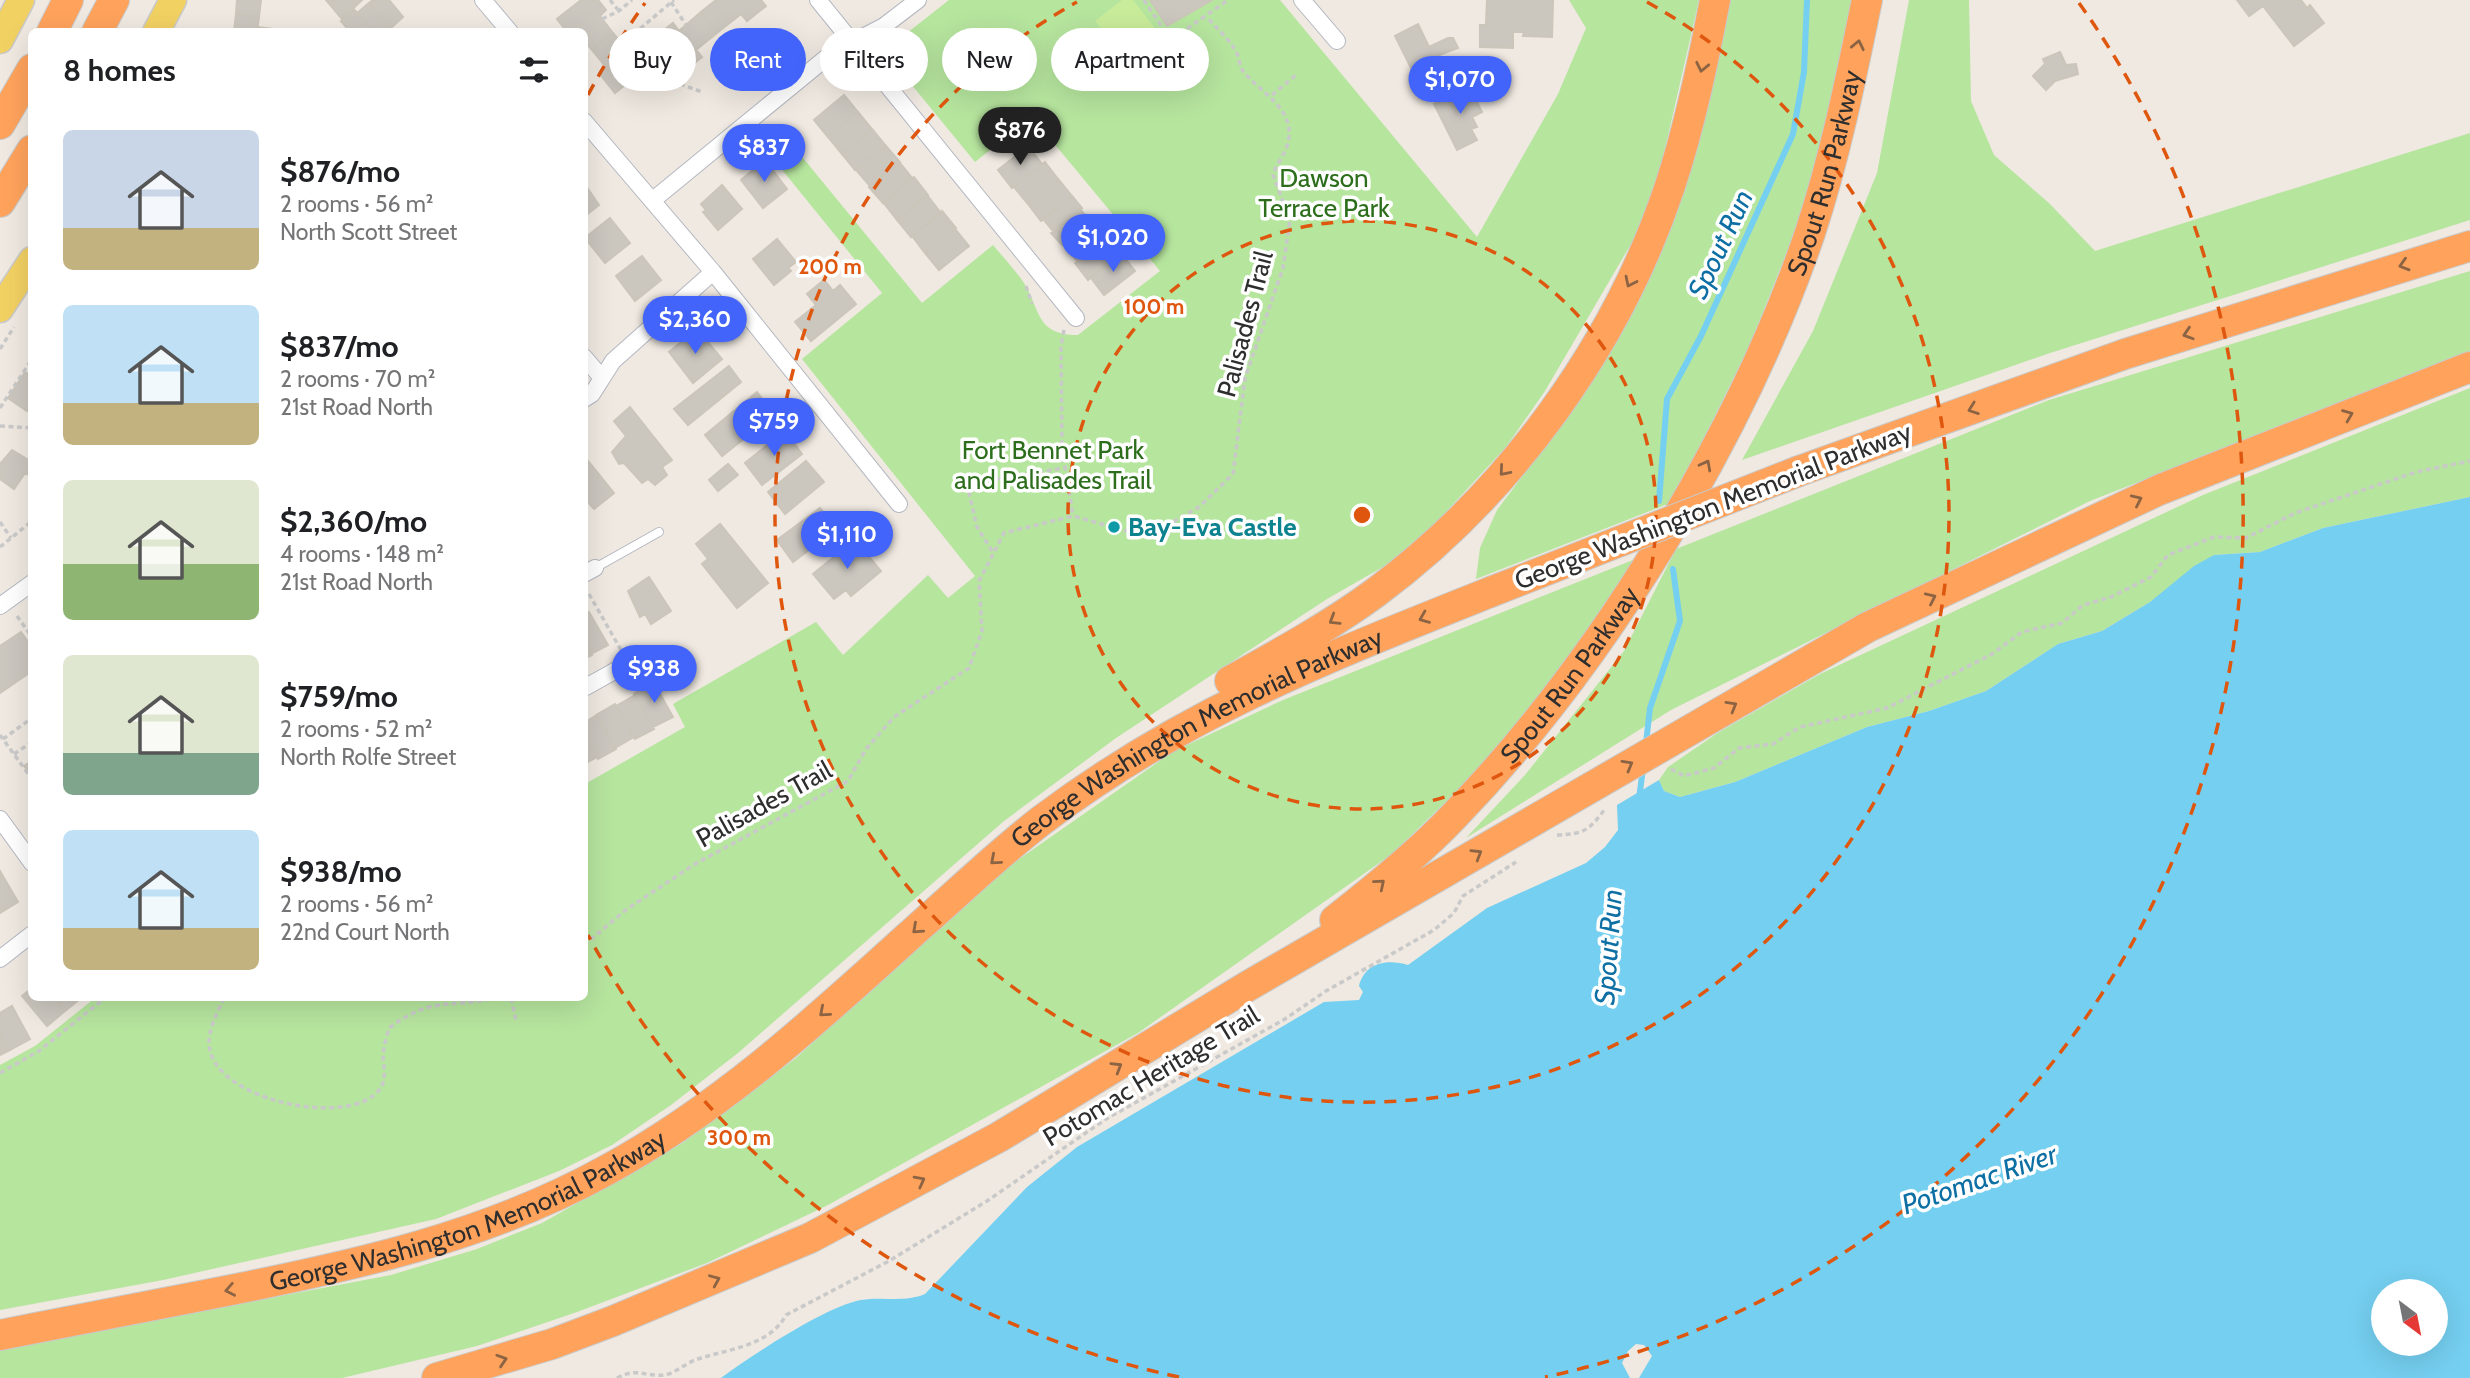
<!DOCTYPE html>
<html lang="en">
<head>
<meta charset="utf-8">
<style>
	:root { --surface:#fff; --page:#f6f6f6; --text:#202124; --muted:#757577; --accent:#4264fb }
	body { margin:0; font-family:Cabin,sans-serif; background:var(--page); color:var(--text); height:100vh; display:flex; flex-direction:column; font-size:26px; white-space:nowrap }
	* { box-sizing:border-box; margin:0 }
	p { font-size:23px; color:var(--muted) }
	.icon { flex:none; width:38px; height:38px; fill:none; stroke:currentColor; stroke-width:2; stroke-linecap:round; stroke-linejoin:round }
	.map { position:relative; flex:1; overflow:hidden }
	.side { position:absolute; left:28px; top:28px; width:560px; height:973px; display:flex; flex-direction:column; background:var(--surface); border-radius:10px; box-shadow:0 7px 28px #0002 }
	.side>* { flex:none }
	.hud { position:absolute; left:609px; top:28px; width:665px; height:63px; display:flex; gap:14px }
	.needle { width:46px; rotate:148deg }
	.buttons { position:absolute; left:2371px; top:1279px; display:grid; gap:14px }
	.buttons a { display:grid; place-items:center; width:77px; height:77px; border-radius:50%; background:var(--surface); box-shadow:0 7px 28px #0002; font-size:35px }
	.price { position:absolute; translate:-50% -60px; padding:0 16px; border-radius:24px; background:var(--accent); color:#fff; font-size:23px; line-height:46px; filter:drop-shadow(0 2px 4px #0008) }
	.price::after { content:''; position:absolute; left:50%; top:42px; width:21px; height:16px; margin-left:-10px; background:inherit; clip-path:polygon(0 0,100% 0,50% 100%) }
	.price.selected { background:#222; color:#fff }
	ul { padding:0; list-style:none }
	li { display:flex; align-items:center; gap:21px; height:175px; padding:0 35px }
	li span { display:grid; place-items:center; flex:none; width:196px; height:140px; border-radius:10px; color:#555 }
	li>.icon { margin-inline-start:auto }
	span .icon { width:84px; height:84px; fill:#fffc; stroke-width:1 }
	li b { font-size:30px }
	h2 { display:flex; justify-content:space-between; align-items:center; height:84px; padding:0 35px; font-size:30px }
	.tag { padding:0 24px; border-radius:32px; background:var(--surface); box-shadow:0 7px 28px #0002; font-size:24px; line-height:63px }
	.tag.selected { background:var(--accent); color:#fff }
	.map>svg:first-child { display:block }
</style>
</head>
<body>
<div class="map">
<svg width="2470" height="1378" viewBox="0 0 2470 1378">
	<rect width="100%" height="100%" fill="#efe9e1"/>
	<!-- green -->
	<path fill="#b6e59e" d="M949,0H1280L1477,237L1558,94L1586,28L1569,0H1699L1662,162L1638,232L1545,391L1506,447L1409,552L1327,599L1116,738L1004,821L738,1053L671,1105L612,1145L559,1171L436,1219L163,1280L0,1310V1065L35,1046L95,998H584L585,784L685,727L673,704L816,622L843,655L928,575L948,598L975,576L802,359L882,293L758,140L776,125L922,303L993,245C1003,257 1015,270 1024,283C1041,311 1036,335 1078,335L1160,271L1032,117L975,162L902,73H894L890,63L893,44Z
		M1727,0H1854L1806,204L1751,342L1673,502L1476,579L1480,548L1497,510L1543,449L1600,362Z
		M1909,0H1969L1971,101L1994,155L2050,204L2095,251L2470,133V220L2050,353L1742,460L1813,331L1877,173Z
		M2470,271V352L2090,501L1671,710L1466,838L1525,775L1624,651L1676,549L2049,400Z
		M2470,388V497L2323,528L2260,552L2214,555L2150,602L2102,631L2058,644L1986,691L1929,711L1867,727L1735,782L1680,797L1664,791L1659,780L1668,767L1719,732L1820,674L2203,495Z
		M1638,558L1553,681L1466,782L1392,854L1138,1033L828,1205L707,1263L577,1312L477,1346L342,1378H0V1349L391,1275L477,1249L542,1223L681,1144L735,1104L796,1058L999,873L1174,751L1283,700Z"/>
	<!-- pitch -->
	<path fill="#c9ec9a" d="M1122,0H1133L1174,53L1140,80L1095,21Z"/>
	<!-- water -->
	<path fill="#75cff0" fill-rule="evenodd" d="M2470,497V1378H1639L1652,1356L1644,1345L1636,1344L1628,1351L1622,1363L1630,1378H721C751,1356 826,1306 861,1300C883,1296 904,1303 925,1294L1027,1187L1077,1147L1324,1002L1359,1000L1363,992L1359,986C1365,962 1388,959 1408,965L1487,908L1586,863L1605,847L1618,830L1617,805L1659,780L1664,791L1680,797L1735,782L1867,727L1929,711L1986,691L2058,644L2102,631L2150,602L2194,566L2214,555L2260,552L2323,528ZM2384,1292H2436V1344H2384Z"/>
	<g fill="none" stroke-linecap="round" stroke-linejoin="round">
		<!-- stream -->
		<path stroke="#75cff0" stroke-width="6" d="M1659,501L1667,399L1701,336L1793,134L1804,72L1807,0
			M1646,743L1650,708L1680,621L1673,569
			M1639,799L1643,768"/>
	</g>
	<!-- building -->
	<path fill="#cbc7bf" stroke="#cbc5ba" stroke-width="2" d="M237,0H261L259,17L236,14Z
		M326,0H362L342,19Z
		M373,0H389L403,17L391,28L369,3Z
		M581,0H598L606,10L600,16L613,33L592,50L584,40V32H567L557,19Z
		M716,0H761L766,6L747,21L741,14L718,32L701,12Z
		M1150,0H1212L1167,26Z
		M1487,0H1553L1552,37L1523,36L1524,32H1513V48L1480,47V25H1486Z
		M2237,0H2301L2307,8L2310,5L2324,23L2294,46L2263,6L2249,16Z
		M369,3L391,28L386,32H373L357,13Z
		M354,9L357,13L373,32H350L341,21Z
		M701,12L718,32L696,50L702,57L683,72L655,37L673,23L679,31Z
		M236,14L259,17L257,32H234Z
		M1418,24L1429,47L1448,38H1453L1458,48L1434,57L1439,67L1416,78L1395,36Z
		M257,27L281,30V32H257Z
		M613,33L627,50L635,44L651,64L615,93L599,73L606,67L592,50Z
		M2060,52L2066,65L2076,64L2078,74L2055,81L2046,90L2033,76L2045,64L2043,59Z
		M1463,85L1468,94L1472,92L1482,112L1472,117L1477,127L1471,129L1477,140L1457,150L1434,104L1456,93L1454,90Z
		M844,95L858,112L828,137L814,120Z
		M858,112L872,129L842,154L828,137Z
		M872,129L886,146L855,170L842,154Z
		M886,146L900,162L870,186L856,170Z
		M1028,146L1042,164L1012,188L998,170Z
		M765,160L787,189L763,208L741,180Z
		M899,162L912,178L883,203L869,187Z
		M1045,162L1058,179L1028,204L1014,187Z
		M914,177L928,195L897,220L883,202Z
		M1058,179L1072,196L1041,221L1028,204Z
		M722,185L742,209L718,230L703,212L706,210L701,204Z
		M586,186L599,205L584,217V187Z
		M927,195L941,213L911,237L897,220Z
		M1072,196L1082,208L1053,231L1043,219Z
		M1080,209L1091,222L1062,245L1051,233Z
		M942,211L956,228L925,253L912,236Z
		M610,218L630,243L605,263L585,238Z
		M1093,220L1107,237L1077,261L1063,245Z
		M955,229L969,246L939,270L925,253Z
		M777,239L796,262L788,268L791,271L774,285L753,259Z
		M1105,239L1119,255L1088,280L1075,263Z
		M1121,253L1135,271L1104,295L1091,278Z
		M642,256L661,280L635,301L616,276Z
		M824,280L833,291L840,285L856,304L811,341L795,322L816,305L807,294Z
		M697,329L722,359L693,383L669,352Z
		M729,366L741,382L688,425L674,409Z
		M25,372L32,376V404L27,411L8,398Z
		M757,392L768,406L754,418L760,426L722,456L705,435Z
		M630,407L672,460L662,467L667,475L655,485L648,479L642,483L624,463L619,464L612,452L626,436L614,421Z
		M785,431L802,454L762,485L745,463Z
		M12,450L32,462V477L25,473L14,489L0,479V464Z
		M584,456L614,493L594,509L584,498Z
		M806,461L824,482L785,514L768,492Z
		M728,464L738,475L718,491L709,480Z
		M820,508L836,529L793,562L777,540Z
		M720,524L768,583L737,608L702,564L708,559L696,544Z
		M855,540L881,571L851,596L846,590L834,599L813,574Z
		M649,577L671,611L651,624L645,614L640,617L628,591Z
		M589,612L608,645L591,654L584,642V615Z
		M21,632L32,647V671L0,693V646Z
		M584,642L592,655L584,659Z
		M654,683L673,717L653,727L634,694Z
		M635,695L654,729L635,739L616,706Z
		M615,704L634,737L615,748L596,715Z
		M597,715L616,749L598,759L584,734V723Z
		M584,734L597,757L584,764Z
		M32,761V776L24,766Z
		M0,871L18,902L0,913Z
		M32,988V998H54L65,1011L47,1026L22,996Z
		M54,998H81L65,1011Z
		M12,1006L30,1039L10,1050L0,1033V1013Z
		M0,1033L10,1050L0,1055Z"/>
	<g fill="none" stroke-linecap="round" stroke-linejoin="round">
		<defs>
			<path id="service" d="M595,568L659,532"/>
			<path id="minor" d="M483,0L510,32
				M818,0L1076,318
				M1302,0L1337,41
				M584,121L713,272L899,504
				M653,200L832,53L884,26L918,0
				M584,357L602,378
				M584,399L592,394L613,361L713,272
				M584,574L595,568
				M0,606L32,583
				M584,688L629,663
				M0,819L32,863
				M0,959L32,934"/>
			<path id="primary" d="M156,32L173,0
				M0,40L21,0
				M0,309L32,260"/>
			<g id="motorway">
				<path d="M52,32L68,0"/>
				<path d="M97,32L114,0"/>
				<path d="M0,124L32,69"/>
				<path d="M0,202L32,150"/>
				<path d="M1799,471L2125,354L2470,246"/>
				<path d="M1230,681C1279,654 1330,626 1375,593C1510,493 1617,345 1670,186C1690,125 1703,63 1715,0"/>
				<path id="s1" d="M1335,920C1376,888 1418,854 1454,816C1603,662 1741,436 1810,233C1835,157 1851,78 1867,0"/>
				<path id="s2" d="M0,1335C75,1320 150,1306 226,1291C357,1265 487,1236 605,1171C723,1107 821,1016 920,926C960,891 999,853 1042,820C1184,713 1325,658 1488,593"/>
				<path d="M437,1378L552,1344L613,1321L810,1238L999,1137L1248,986L1868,627L2159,490L2470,367"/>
			</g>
		</defs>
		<!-- service casing -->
		<use href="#service" stroke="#b4b7c1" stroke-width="10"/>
		<!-- minor casing -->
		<use href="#minor" stroke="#b4b7c1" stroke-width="18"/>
		<!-- primary casing -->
		<use href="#primary" stroke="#c9c9c9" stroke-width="29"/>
		<!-- motorway casing -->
		<use href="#motorway" stroke="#c9c9c9" stroke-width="32"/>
		<!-- path -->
		<path stroke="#c9c9c9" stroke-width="3.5" stroke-dasharray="5 3.5" stroke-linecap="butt" d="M610,0L619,11
			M1144,0L1171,40L1228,0
			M671,2L686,25
			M602,19L619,11L632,0
			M636,32L680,84L702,92
			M627,50L636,32L674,0
			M1272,95L1296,75
			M1026,286L1032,304
			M1064,330L1061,346L1062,447L1073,516
			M0,349L14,327
			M0,408L32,359
			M0,426L32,428
			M0,522L11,538
			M0,547L32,521
			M992,551L977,527L967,484L1064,468
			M589,594L621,650
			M17,616L32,637
			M0,735L32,779
			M3,739L32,718
			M14,754L32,742
			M1671,769L1684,776L1714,768L1739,748L1773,744L1800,727L1887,708L1992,654L2022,632L2062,623L2083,605L2111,597L2151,577L2168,555L2214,537L2246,538L2295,513L2416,472L2470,461
			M1557,835C1585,834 1589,830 1605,809
			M584,945L627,909L695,864L848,781L866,749L894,717L969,668L982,631L979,581L1004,533L1073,516L1126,531L1164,527L1199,507L1233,474L1245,378L1283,268L1290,220L1273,175C1276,164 1284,156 1287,146C1299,110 1260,93 1243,71C1239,66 1240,61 1238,56C1233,42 1216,28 1207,17
			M224,998C218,1011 209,1027 209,1043C210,1100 349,1129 379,1090C388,1080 383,1066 383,1054C384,1045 387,1036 389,1028C434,995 448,1009 495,998
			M511,998L516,1020
			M0,1073L39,1051L105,998
			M617,1378C638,1367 645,1377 665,1375C675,1373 685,1364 695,1360C726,1349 769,1347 786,1315L889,1261L987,1201L1106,1119L1285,1019L1326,991L1434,930L1454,913L1463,896L1516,862"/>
		<!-- service -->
		<use href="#service" stroke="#fff" stroke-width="8"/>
		<!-- minor -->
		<use href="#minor" stroke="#fff" stroke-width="16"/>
		<!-- primary -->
		<use href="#primary" stroke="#f2d163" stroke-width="26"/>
		<!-- motorway -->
		<use href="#motorway" stroke="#ffa35c" stroke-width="30"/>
		<defs>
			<path id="motorway-bridge" d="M1488,593L1799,471"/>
		</defs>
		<!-- motorway-bridge casing -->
		<use href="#motorway-bridge" stroke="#c9c9c9" stroke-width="32" stroke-linecap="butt"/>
		<!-- motorway-bridge -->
		<use href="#motorway-bridge" stroke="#ffa35c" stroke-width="30"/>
	</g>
	<!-- one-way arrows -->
	<defs><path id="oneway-chevron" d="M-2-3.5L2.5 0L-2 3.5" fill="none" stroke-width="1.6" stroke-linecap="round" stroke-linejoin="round" transform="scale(1.75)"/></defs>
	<g stroke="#8c6343">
		<use href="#oneway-chevron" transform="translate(1858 45) rotate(-78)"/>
		<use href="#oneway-chevron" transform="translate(1702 67) rotate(102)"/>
		<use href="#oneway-chevron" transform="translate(2404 265) rotate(163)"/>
		<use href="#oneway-chevron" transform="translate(1630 282) rotate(116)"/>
		<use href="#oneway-chevron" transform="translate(2188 334) rotate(162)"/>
		<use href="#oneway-chevron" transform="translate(1973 409) rotate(160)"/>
		<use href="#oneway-chevron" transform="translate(2348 415) rotate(-22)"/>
		<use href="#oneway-chevron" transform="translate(1706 465) rotate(-62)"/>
		<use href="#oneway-chevron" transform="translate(1504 471) rotate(131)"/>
		<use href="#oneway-chevron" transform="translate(2137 500) rotate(-25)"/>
		<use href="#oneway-chevron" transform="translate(1931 598) rotate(-25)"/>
		<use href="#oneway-chevron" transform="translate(1424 618) rotate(158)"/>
		<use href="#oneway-chevron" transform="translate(1334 620) rotate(148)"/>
		<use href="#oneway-chevron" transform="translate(1732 706) rotate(-30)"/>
		<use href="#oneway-chevron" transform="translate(1628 765) rotate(-30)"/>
		<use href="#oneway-chevron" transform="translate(1477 854) rotate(-31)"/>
		<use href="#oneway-chevron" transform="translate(995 860) rotate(139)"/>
		<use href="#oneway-chevron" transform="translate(1380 884) rotate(-40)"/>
		<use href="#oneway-chevron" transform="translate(917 929) rotate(138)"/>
		<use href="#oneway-chevron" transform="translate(824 1012) rotate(139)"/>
		<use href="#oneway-chevron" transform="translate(1117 1067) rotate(-31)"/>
		<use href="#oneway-chevron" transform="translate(920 1181) rotate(-28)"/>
		<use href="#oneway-chevron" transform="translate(715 1280) rotate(-23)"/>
		<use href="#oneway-chevron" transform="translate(230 1290) rotate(169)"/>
		<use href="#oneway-chevron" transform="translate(502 1360) rotate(-18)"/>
	</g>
	<!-- distance rings -->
	<g fill="none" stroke="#df570e" stroke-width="3.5" stroke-dasharray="12 9">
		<circle cx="1362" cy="515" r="294"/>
		<path d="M1647 2A587 587 0 1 1 1077 2"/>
		<path d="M1179 1377A881 881 0 0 1 588 935M588 95A881 881 0 0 1 645 3M2079 3A881 881 0 0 1 1545 1377"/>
	</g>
	<!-- markers -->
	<circle fill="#0f9aa8" stroke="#fff" stroke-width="2.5" cx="1114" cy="527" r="7"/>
	<g text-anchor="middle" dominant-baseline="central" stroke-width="7" stroke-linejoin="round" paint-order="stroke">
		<!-- street labels -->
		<g font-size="26" fill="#2e2e2e" stroke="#fff">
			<text stroke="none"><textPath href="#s1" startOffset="908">Spout Run Parkway</textPath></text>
			<text transform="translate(1245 324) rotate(-75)">Palisades Trail</text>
			<text transform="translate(1713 506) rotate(-21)">George Washington Memorial Parkway</text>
			<text stroke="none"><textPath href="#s1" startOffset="341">Spout Run Parkway</textPath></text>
			<text stroke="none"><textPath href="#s2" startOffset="1367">George Washington Memorial Parkway</textPath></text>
			<text transform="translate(764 804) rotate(-29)">Palisades Trail</text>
			<text transform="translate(1151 1076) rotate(-31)">Potomac Heritage Trail</text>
			<text stroke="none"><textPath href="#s2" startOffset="486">George Washington Memorial Parkway</textPath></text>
		</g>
		<!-- park labels -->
		<g font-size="26" fill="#2c6e1b" stroke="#fff">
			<text x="1324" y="178">Dawson<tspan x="1324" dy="30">Terrace Park</tspan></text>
			<text x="1053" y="450">Fort Bennet Park<tspan x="1053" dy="30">and Palisades Trail</tspan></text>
		</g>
		<!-- culture labels -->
		<g font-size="26" font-weight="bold" fill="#0d838f" stroke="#fff" text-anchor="start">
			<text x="1128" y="527">Bay-Eva Castle</text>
		</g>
		<!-- water labels -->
		<g font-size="28" font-style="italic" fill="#0d6fa3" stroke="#fff">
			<text transform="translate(1720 244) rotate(-65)">Spout Run</text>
			<text transform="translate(1608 947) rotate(-86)">Spout Run</text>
			<text transform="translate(1979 1179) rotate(-19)">Potomac River</text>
		</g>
	</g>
	<circle cx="1362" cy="515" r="10" fill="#df570e" stroke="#fff" stroke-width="3.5"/>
	<g font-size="21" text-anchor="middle" font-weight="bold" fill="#df570e" stroke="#fff" stroke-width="7" stroke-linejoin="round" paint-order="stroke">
		<text x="830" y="274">200 m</text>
		<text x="1154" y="314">100 m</text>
		<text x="739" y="1145">300 m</text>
	</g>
</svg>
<div class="buttons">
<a><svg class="needle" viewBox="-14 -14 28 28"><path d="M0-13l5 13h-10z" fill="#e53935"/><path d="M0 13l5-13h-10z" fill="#757577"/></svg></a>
</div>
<b class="price" style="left:1460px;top:116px">$1,070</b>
<b class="price selected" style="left:1020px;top:167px">$876</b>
<b class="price" style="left:764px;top:184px">$837</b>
<b class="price" style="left:1113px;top:274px">$1,020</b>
<b class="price" style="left:695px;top:356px">$2,360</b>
<b class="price" style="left:774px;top:458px">$759</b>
<b class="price" style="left:847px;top:571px">$1,110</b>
<b class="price" style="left:654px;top:705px">$938</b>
<div class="hud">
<a class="tag">Buy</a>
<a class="tag selected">Rent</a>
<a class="tag">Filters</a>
<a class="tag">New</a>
<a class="tag">Apartment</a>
</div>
<section class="side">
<h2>8 homes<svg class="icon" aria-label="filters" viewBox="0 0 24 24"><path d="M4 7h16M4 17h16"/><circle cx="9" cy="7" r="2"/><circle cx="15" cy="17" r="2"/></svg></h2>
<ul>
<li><span style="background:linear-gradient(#c9d6e8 70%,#c2b280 0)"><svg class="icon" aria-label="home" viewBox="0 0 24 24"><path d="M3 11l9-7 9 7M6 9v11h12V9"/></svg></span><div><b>$876/mo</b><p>2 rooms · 56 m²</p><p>North Scott Street</p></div></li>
<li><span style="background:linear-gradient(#bfe0f5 70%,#c2b280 0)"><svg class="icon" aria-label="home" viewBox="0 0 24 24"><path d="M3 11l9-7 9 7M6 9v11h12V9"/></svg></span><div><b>$837/mo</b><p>2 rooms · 70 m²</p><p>21st Road North</p></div></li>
<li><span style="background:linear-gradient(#dfe7d0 60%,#8fb573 0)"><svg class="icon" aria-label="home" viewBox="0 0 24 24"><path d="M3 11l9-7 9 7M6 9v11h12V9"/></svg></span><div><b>$2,360/mo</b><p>4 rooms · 148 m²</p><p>21st Road North</p></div></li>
<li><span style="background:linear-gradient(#dfe7d0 70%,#7fa58c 0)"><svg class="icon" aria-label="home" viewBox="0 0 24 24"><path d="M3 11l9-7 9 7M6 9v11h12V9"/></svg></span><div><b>$759/mo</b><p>2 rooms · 52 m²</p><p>North Rolfe Street</p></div></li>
<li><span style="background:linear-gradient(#bfe0f5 70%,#c2b280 0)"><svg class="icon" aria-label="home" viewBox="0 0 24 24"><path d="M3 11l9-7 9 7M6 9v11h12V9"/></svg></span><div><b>$938/mo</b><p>2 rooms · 56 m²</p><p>22nd Court North</p></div></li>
</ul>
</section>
</div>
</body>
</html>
